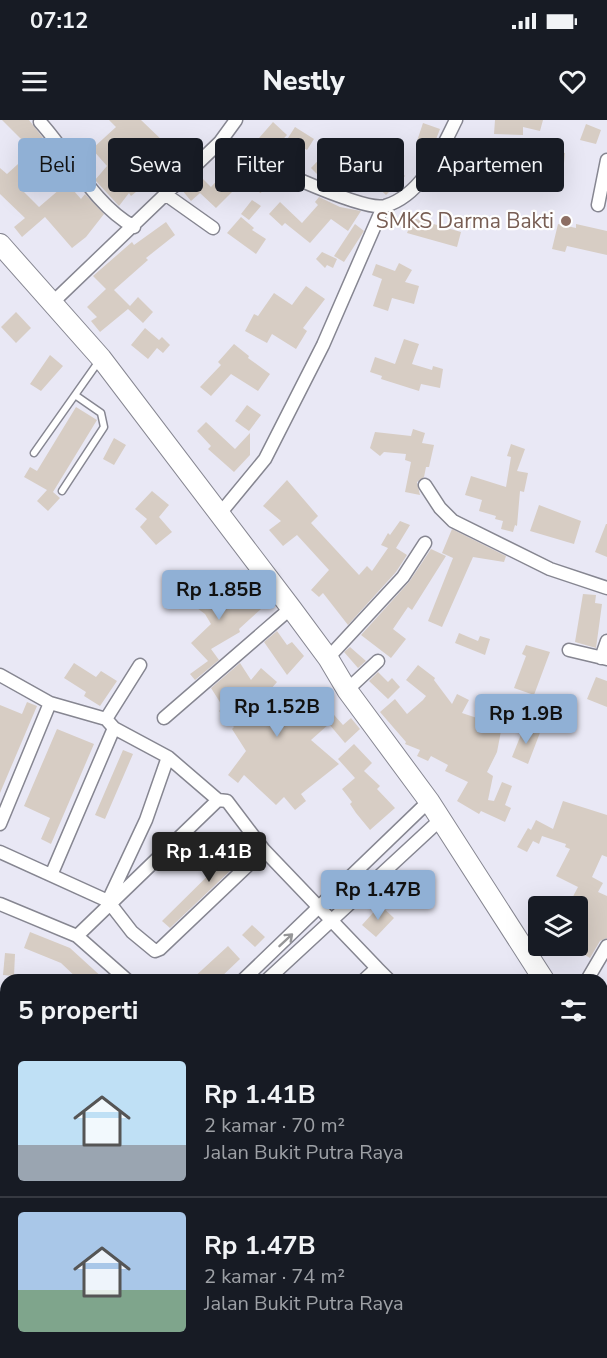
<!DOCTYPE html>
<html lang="id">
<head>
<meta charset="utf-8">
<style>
	:root { --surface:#171b24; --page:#20242c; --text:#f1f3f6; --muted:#9ea1a6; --line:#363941; --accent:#90b0d5 }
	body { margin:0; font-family:"Nunito Sans",sans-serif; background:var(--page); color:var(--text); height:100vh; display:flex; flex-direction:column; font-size:22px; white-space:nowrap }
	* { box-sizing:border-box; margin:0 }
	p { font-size:20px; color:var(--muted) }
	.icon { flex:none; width:33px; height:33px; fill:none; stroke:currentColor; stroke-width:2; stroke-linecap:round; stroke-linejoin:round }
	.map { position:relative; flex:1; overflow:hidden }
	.side { position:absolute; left:0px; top:854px; width:608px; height:386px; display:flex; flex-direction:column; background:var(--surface); border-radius:18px 18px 0 0; box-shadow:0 6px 24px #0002 }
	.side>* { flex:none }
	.guide { position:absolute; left:18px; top:18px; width:572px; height:54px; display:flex; gap:12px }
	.buttons { position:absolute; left:528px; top:776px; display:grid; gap:12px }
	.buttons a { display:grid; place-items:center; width:60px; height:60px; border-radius:6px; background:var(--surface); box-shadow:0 6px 24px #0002; font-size:30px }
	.price { position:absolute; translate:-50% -51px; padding:0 14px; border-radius:6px; background:var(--accent); color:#111; font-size:20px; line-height:39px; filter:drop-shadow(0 2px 3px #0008) }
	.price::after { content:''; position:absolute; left:50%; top:36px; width:18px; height:14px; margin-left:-9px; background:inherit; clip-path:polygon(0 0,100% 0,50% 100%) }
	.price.active { background:#222; color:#fff }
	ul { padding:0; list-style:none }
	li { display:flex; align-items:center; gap:18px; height:150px; padding:0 18px }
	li+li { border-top:2px solid var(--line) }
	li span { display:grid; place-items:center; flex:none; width:168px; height:120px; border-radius:6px; color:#555 }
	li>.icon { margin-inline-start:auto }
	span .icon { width:72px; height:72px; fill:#fffc; stroke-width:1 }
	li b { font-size:26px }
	h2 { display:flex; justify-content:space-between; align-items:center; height:72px; padding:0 18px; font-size:26px }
	.tag { padding:0 21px; border-radius:6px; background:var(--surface); box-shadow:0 6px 24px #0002; font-size:21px; line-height:54px }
	.tag.active { background:var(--accent); color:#111 }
	.status { display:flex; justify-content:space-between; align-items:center; height:42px; padding:0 30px; background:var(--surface); direction:ltr }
	.status svg { height:16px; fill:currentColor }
	header { display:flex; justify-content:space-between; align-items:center; height:78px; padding:0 18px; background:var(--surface); font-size:27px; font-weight:800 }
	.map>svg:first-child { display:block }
</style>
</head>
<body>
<div class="status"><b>07:12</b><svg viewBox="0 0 49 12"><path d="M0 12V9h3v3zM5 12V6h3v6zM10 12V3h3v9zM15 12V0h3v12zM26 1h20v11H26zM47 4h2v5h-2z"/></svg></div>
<header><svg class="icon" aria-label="menu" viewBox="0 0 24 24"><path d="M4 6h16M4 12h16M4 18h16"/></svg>Nestly<svg class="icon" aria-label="heart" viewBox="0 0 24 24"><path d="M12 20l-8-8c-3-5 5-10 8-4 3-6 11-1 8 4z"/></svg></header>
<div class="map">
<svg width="607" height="1238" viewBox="0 0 607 1238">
	<rect width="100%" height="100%" fill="#e9e8f5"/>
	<!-- building -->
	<path fill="#d7cdc4" d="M2,0H29L43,18L31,29Z
		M109,0H141L166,24L156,34L164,42L150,56L152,59L131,76L129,73L119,86L95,60L107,46L92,29L116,7Z
		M495,0H543L540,11L523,7V15L494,14Z
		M273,2L287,15L267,36L252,26Z
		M423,3L440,9L432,30L416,24Z
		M586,4L601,10L596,24L580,20Z
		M295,7L314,19L307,30L288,18Z
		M332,26L344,37L322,59L311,48Z
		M458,29L476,38L469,51L452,42Z
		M531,29L565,33L563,53L529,49Z
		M29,34L43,48L21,69L39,87L67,63L81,79L85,74L104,94L86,117L72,128L45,97L22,117L14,107L25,98L0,74V48L7,54Z
		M386,37L405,56L386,75L367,57Z
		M231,45L252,62L254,56L265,61L261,73L240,64L216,88L200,73L191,81L182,70L198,54L211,67Z
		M319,77L340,87L361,91L348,111L331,99L310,123L285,103L282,106L269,94L280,82L302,103L318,85L315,82Z
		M252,80L261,86L249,100L241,94Z
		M241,97L254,108L252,110L266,119L256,134L227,113Z
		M413,98L461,112L457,127L407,113Z
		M166,102L175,115L146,138L148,140L114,170L130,186L138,177L153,192L143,203L128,189L100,212L91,201L97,197L87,187L106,169L93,156L132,122L134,125Z
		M355,104L364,111L344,142L334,136Z
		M558,104L576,108V104L607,111V135L567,126L565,132L552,129Z
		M322,132L337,139L333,148L327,145L325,148L316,139Z
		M399,143L412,150L405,162L419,166L414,184L392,178L388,191L373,186L382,159L372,155L376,144L395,151Z
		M306,166L325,179L303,208L307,211L296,229L272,214L267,223L245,211L254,194L258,196L274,173L292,185Z
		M16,192L31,208L16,223L1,207Z
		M145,208L159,220L162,217L170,225L163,233L157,228L148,239L131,225Z
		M404,219L419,224L412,244L432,250L433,246L443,249L440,268L421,264L419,271L381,259L382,256L370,252L375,237L395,244Z
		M234,224L249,236L248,238L270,254L258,271L231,254L211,276L200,267L221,245L218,242Z
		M50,235L63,246L41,271L30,264Z
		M247,285L261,295L249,311L235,301Z
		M76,287L97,300L53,372L60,378L48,391L37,381L47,370L24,357L30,347L37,351Z
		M206,302L235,329L250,313V335L234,352L208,329L211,326L197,311Z
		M413,309L425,313L422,323L434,325L429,347H426L424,357L417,362L420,375L405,372L411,342L405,340L406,334L384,332L380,336L370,328L375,312L411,316Z
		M114,318L126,325L114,345L103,339Z
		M511,324L525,329L517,351L528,353L524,372L520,371L517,406L515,405L513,412L501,409L503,401L495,399L496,396L479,391L482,380L465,375L471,356L506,367L511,337L507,336Z
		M287,360L318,396L311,403L359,455L367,446L372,451L388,428L381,425L388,413L390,415L400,401L410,405L396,428L407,435L396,452L348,505L323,473L319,477L311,470L329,450L297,415L283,426L269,410L281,401L263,386Z
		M152,371L169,385L159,397L172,412L156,425L140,407L147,399L135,389Z
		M539,385L581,401L574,424L530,411Z
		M606,404H607V437L595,432Z
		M452,409L506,436L504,442L473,437L442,507L428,501L453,438L442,433Z
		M431,429L446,436L412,490L408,487L393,509L406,519L391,538L361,515L409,462Z
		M198,462L228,484L244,470L261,489L239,509L240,512L211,529L219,540L195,560L190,554L208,541L191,523L211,504L205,494L185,479Z
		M583,474L596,475L595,483L602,484L596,528L575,522Z
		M277,511L287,525L292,522L304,536L287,555L264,522Z
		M459,513L478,521L480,516L490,519L485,535L455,523Z
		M526,525L550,532L534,575L514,568L526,536L522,534Z
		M350,527L366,541L358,548L344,532Z
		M74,543L96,557L101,551L117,561L100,586L84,576L86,572L64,558Z
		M240,543L251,560L261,548L277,562L264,577L287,603L293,596L297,599L318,577L343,605L351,598L360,609L345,623L329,604L311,620L339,644L301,674L306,681L295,690L284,677L276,685L244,655L238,663L228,655L246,631L232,609L234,607L219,591L223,587L211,568Z
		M418,545L435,558L434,560L452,584L457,574L469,580L462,593L486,601L490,582L506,585L497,632L487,652L493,656L488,680L494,681L502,662L512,666L505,685L511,688L505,702L481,691L479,694L457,681L468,662L445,651L448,645L431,636L428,641L417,636L420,630L405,624L406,622L380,592L395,579L407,594L423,580L426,576L406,560Z
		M378,552L388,562L392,558L400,567L388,579L369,561Z
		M596,557L607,561V587L587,579Z
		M27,582L37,586L0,673V585L22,594Z
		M524,607L541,610L528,644L512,637Z
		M57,609L94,624L51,724L41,719L50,698L24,686Z
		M354,624L372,643L364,651L380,666L377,669L395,688L370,710L356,693L350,684L352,682L342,669L355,658L338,639Z
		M123,630L133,634L105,699L95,695Z
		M563,681L607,695V737L602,735L592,757L603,763L598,772L607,776V818L600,821L590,838L578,831V786H568L578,767L556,756L570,729L565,727L566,724L542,716L539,724L533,721L527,732L517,727L528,708L531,710L536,700L553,709Z
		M245,719L253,729L170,808L162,801Z
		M409,751L418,759L404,773L395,764Z
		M380,785L394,798L376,817L362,805Z
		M252,805L265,817L255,827L242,815Z
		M30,812L70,828L105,860H79L61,843L24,828Z
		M228,826L240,839L218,860H191Z
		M5,833L15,834L14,856L3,855Z"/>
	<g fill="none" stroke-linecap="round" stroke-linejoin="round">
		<defs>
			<path id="service" d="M34,333L99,241
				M62,371L104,307L101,293L75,275
				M602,1202L607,1195"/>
			<path id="minor" d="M40,2C72,37 92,83 134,107
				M220,22C246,36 361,92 385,86C422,75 440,32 456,0
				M165,74L213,108
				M598,85L607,40
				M51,184L220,22L236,0
				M425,365L440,388L453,401L550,449L607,468
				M218,396L265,339L323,225L383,87
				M569,530L607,539
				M328,538L403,457L425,423
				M601,538L607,521
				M0,555L50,583L106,599L114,608L52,753
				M347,570L378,541
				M164,598L291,488
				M106,599L140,545
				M114,608L168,637L218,680
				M0,704L50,583
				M0,732L108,781L132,812L155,831L160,829L264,730L377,848L364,860
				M108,781L146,700L168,637
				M0,784L77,816L127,860
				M77,816L218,680L227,681L264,730
				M377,848L389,860
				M243,860L429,681
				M267,860L440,700
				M587,860L607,826
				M0,891H6
				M0,900H6
				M0,979L6,980
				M602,1013L607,1011
				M0,1038L6,1039
				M81,1233L104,1238
				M214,1233L218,1238
				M0,1236L9,1233"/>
			<path id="primary" d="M0,124L101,238L291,488L328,538L347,570L429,681L544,860
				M602,953L607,967"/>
		</defs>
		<!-- service casing -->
		<use href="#service" stroke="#868691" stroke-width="9"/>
		<!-- minor casing -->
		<use href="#minor" stroke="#868691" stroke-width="15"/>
		<!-- primary casing -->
		<use href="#primary" stroke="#868691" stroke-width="22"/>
		<!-- service -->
		<use href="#service" stroke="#fff" stroke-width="6"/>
		<!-- minor -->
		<use href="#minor" stroke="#fff" stroke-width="12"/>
		<!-- primary -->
		<use href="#primary" stroke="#fff" stroke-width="20"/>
	</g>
	<!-- one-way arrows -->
	<defs><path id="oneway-shaft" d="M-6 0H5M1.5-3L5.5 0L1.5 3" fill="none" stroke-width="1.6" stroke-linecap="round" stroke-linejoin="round" transform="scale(1.5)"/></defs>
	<use stroke="#969698" href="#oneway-shaft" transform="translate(286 820) rotate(-43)"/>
	<!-- markers -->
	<circle fill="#8d6e63" stroke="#fff" stroke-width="2" cx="566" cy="101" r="6"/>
	<g text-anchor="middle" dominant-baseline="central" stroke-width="4.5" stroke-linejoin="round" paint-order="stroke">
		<!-- education labels -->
		<g font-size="21" fill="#785e54" stroke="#fff" text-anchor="end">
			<text x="554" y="101">SMKS Darma Bakti</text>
		</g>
	</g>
</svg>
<div class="buttons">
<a><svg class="icon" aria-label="layers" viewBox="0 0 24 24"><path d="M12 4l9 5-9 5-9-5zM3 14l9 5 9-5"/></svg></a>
</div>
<b class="price" style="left:219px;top:501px">Rp 1.85B</b>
<b class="price" style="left:277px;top:618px">Rp 1.52B</b>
<b class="price" style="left:526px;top:625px">Rp 1.9B</b>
<b class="price active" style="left:209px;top:763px">Rp 1.41B</b>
<b class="price" style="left:378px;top:801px">Rp 1.47B</b>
<div class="guide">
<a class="tag active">Beli</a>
<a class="tag">Sewa</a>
<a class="tag">Filter</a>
<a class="tag">Baru</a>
<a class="tag">Apartemen</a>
</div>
<section class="side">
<h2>5 properti<svg class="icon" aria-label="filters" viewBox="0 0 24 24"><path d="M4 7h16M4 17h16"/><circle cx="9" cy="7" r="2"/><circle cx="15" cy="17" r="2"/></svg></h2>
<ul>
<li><span style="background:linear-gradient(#bfe0f5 70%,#9aa5b1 0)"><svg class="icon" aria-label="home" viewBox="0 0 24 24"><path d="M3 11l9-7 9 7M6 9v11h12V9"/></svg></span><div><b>Rp 1.41B</b><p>2 kamar · 70 m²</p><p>Jalan Bukit Putra Raya</p></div></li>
<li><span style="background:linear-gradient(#a9c7e8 65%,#7fa58c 0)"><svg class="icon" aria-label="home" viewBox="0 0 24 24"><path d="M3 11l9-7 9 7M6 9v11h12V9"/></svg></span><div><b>Rp 1.47B</b><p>2 kamar · 74 m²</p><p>Jalan Bukit Putra Raya</p></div></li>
</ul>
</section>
</div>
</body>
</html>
